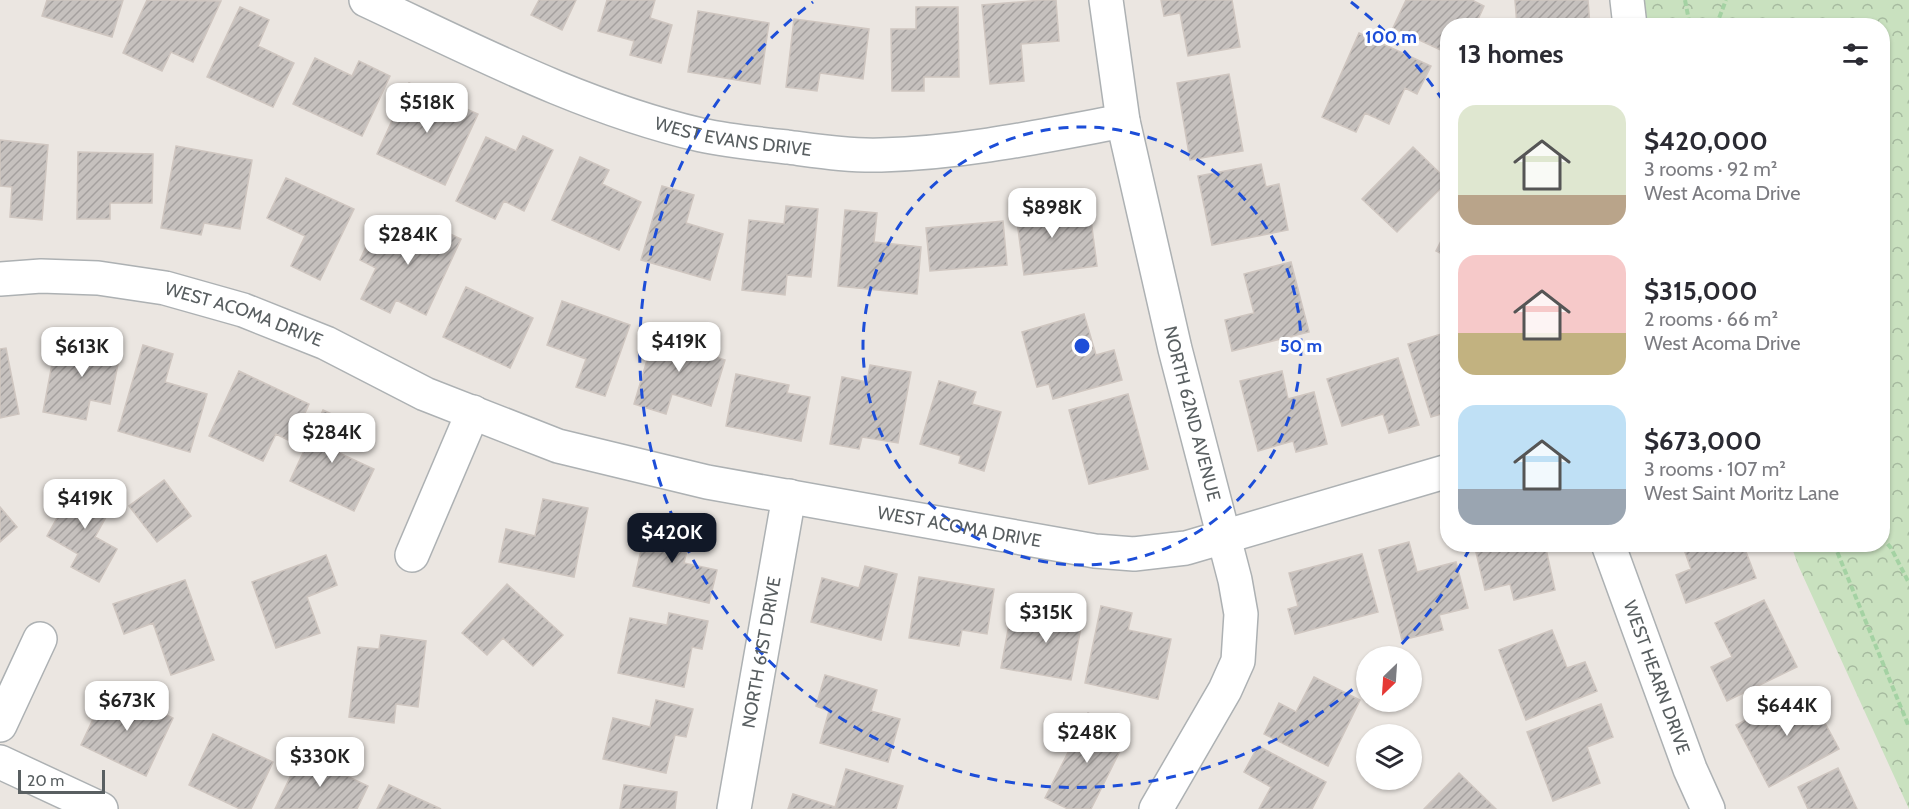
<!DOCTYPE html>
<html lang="en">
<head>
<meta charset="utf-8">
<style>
	:root { --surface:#fff; --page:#f7f7f7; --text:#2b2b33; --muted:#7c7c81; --accent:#111827 }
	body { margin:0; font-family:Cabin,sans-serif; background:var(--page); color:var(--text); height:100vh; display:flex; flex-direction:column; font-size:22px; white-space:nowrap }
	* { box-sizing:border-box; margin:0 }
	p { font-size:20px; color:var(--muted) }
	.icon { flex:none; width:33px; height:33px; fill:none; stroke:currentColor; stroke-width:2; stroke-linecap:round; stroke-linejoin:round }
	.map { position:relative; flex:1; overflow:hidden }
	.details { position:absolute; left:1440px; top:18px; width:450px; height:534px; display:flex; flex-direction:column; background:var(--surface); border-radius:24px; box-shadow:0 2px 4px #0004 }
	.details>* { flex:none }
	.needle { width:39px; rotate:205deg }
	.tools { position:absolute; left:1356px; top:646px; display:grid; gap:12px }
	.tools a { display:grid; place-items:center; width:66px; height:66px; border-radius:50%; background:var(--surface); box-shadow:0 2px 4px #0004; font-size:30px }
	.scale { position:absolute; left:18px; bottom:15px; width:87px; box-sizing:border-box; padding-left:6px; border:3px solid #595f61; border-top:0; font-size:16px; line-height:21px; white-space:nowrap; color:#595f61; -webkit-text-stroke:4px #fff; paint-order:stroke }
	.price { position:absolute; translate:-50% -51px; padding:0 14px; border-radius:12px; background:#fff; color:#222; font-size:20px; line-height:39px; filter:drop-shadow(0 2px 3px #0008) }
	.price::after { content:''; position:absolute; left:50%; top:36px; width:18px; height:14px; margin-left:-9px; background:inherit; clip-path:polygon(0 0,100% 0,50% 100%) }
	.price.current { background:var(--accent); color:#fff }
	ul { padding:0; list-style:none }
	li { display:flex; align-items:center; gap:18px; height:150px; padding:0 18px }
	li span { display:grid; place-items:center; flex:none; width:168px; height:120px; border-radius:18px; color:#555 }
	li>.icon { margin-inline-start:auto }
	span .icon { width:72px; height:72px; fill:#fffc; stroke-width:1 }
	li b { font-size:26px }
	h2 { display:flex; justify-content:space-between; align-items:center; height:72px; padding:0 18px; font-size:26px }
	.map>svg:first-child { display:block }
</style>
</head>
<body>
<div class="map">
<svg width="1909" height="809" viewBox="0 0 1909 809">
	<defs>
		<pattern id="forest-crowns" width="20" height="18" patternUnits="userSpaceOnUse" patternTransform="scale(1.5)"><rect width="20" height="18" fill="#c9e1bf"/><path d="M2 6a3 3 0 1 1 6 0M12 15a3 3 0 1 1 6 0" fill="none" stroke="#a6ba9f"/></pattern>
		<pattern id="building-hatch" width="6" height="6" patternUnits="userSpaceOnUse" patternTransform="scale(1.5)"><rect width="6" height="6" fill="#c6c1be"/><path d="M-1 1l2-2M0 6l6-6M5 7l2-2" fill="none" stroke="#a4a09e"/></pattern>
	</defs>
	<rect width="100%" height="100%" fill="#ebe6e1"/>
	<!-- forest -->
	<path fill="url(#forest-crowns)" d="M1627,0H1909V809L1798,565L1791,545L1882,544V26L1630,25Z"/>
	<!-- building -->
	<path fill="url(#building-hatch)" stroke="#cfc6c0" stroke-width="1.5" d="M47,0H123L112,37L42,16Z
		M147,0L221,1L193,62L171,52L162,71L123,53Z
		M539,0H576L562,30L531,15Z
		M607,0H655L650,18L672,25L661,63L630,55L634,41L598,31Z
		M1043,0H1056L1059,41L1021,44L1024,81L990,84L982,5Z
		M1161,0H1232L1240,47L1188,56L1180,13L1164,16Z
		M1406,0H1472L1484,6L1475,26H1448V47L1445,52L1393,28Z
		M1515,0H1588L1590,26H1517Z
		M240,7L269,20L258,46L294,63L273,107L207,77Z
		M916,7H958L959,77H924V91H892L891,29H916Z
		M698,11L769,23L760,84L688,72Z
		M794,19L869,29L863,79L820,73L817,91L786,87Z
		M1359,33L1431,66L1417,94L1405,88L1389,124L1365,113L1356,132L1322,117Z
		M315,58L352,76L359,61L390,76L362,136L293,104Z
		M1229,74L1243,151L1190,160L1177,83Z
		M409,83L478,114L445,185L377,154Z
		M523,136L553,150L524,211L504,201L495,219L456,201L486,137L516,151Z
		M0,140L48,145L42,220L10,217L12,187L0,186Z
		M176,146L252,160L240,229L204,223L201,235L161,228Z
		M1413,147L1448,181L1397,232L1362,199Z
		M78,152L153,154L152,203H110V219H77Z
		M580,157L609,170L602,184L641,202L619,250L552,220Z
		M1261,164L1266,187L1279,184L1288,230L1212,245L1198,176Z
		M286,178L354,209L320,280L291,266L305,236L267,218Z
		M662,186L694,195L686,223L723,234L710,280L641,260Z
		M1046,195L1050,225L1091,220L1097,266L1024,275L1014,198Z
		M786,206L818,209L811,277L787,275L785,295L742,290L749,220L784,224Z
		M845,210L877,213L874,242L921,247L917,294L838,286Z
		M412,216L461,239L426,315L396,300L390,313L361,299L376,268L360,260L374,229L400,241Z
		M1003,221L1007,265L930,271L926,228Z
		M1448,227V257L1436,251Z
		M1291,262L1309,332L1232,351L1225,320L1254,313L1244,274Z
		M466,287L533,318L510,368L443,337Z
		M562,301L630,325L605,396L576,387L586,359L547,345Z
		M1084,314L1096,355L1114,350L1122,380L1053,399L1049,384L1037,387L1022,332Z
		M679,327L708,336L703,353L725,360L711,406L672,394L666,414L634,404L653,340L673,346Z
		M1448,332V412L1431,417L1408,344Z
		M88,337L122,344L110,404L90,400L86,420L43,412L55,348L84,353Z
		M143,345L173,354L165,382L207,394L190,452L118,431Z
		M6,348L19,414L0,418V349Z
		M1398,358L1419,425L1389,433L1383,414L1342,426L1327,379Z
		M870,365L911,372L898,443L862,437L859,449L830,444L842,377L867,382Z
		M239,371L309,404L292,442L276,434L263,461L209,436Z
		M1282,371L1288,399L1314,392L1327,444L1296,452L1293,441L1258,451L1240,381Z
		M736,374L789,385L787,393L810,397L801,441L726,426Z
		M939,381L976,392L972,404L1001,412L984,471L959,463L961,456L920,444Z
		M1128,394L1148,469L1089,484L1069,410Z
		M323,410L353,424L339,453L374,469L354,511L290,481Z
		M78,480L115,501L95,537L117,549L99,582L71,567L78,554L47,536Z
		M164,480L191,516L157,542L129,506Z
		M543,499L588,508L574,577L499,562L506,529L535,536Z
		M0,507L17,527L0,542Z
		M648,519L692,529L684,563L717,570L709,603L633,586Z
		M1409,542L1417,572L1456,562L1468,608L1439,615L1443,630L1402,640L1379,550Z
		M1474,544H1545L1555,590L1514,600L1510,584L1485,590Z
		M1682,544H1743L1756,578L1686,603L1676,575L1691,569Z
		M1362,554L1378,612L1295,634L1288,609L1298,606L1289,573Z
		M326,555L337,585L307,597L320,633L276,648L252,582Z
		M865,566L897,574L881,640L811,622L822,578L859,588Z
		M919,577L994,589L987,634L962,630L959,646L909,638Z
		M185,580L214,660L171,675L153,623L124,634L113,604Z
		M507,584L563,635L533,666L503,638L487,655L462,633Z
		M1054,600L1085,606L1071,680L1001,668L1009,624L1048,631Z
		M1764,600L1797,667L1727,701L1711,667L1732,657L1715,623Z
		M1101,606L1132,613L1128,630L1171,639L1158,699L1085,683Z
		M669,613L708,621L702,649L692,647L684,687L618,673L630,618L667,625Z
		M1552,630L1567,668L1585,662L1597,691L1526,720L1499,650Z
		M381,635L426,641L418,707L396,704L394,723L349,717L358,647L379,649Z
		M825,675L877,690L871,711L900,719L888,762L820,743L829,711L816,706Z
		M1314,677L1360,700L1328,766L1264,734L1279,703L1296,712Z
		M108,687L173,718L146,776L81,745Z
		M1806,688L1839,749L1769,787L1736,725Z
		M656,700L693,709L686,737L675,735L666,773L603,759L613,718L650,727Z
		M1601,704L1613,737L1587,747L1600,783L1553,801L1527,732Z
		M1088,713L1129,733L1091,809H1068L1045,798Z
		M213,734L273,762L251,809H240L189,785Z
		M1258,746L1326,782L1312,809H1259L1271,787L1244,772Z
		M301,754L368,786L357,809H275Z
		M1838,768L1857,809H1808L1798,787Z
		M846,769L903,786L896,809H788L793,794L835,807Z
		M1459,773L1496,809H1424Z
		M389,785L441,809H377Z
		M624,785L677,792L675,809H620Z"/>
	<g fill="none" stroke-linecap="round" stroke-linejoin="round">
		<defs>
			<g id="minor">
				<path id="s1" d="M366,0C475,51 584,108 701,135C729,141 758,144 787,147C818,151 850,156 881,155C963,153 1043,136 1123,121"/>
				<path id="s2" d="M1106,0L1123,121L1175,349L1235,580L1241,614L1238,661L1225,690L1156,809"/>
				<path d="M1627,0L1630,26"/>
				<path id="s3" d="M0,279L41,276L98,278L165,288L243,310L326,343L425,394L558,446L707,482L1095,551L1134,554L1186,548L1448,471"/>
				<path id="s4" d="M1608,544L1690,769L1708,809"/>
				<path d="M412,555L473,412"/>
				<path d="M0,725L40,639"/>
				<path d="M0,762L101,809"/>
				<path id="s5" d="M734,809L789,496"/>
			</g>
		</defs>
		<!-- minor casing -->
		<use href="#minor" stroke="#adb1b3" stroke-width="36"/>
		<!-- path -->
		<path stroke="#a4d2a3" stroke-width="4" stroke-dasharray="6 3" stroke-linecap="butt" d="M1685,0L1690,26
			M1716,26L1726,0
			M1882,537L1891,548L1909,583
			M1834,544L1909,727"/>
		<!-- minor -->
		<use href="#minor" stroke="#fff" stroke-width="33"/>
	</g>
	<!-- distance rings -->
	<g fill="none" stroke="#1d4ed8" stroke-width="3" stroke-dasharray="10 8">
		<circle cx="1082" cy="346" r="219"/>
		<path d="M1470 548A437 437 0 0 1 1391 655M1366 678A437 437 0 1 1 813 2M1351 2A437 437 0 0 1 1446 105"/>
	</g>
	<g text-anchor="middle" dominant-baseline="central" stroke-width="6" stroke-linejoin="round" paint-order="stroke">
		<!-- street labels -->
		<g font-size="18" fill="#595f61" stroke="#fff">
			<text stroke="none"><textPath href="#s1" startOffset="394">WEST EVANS DRIVE</textPath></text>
			<text stroke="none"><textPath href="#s3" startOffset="249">WEST ACOMA DRIVE</textPath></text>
			<text stroke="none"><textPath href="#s2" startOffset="423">NORTH 62ND AVENUE</textPath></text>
			<text stroke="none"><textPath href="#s3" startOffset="1000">WEST ACOMA DRIVE</textPath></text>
			<text stroke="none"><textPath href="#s5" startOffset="159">NORTH 61ST DRIVE</textPath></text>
			<text stroke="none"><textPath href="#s4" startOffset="142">WEST HEARN DRIVE</textPath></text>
		</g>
	</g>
	<circle cx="1082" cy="346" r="9" fill="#1d4ed8" stroke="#fff" stroke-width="3"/>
	<g font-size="18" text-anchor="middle" font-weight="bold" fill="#1d4ed8" stroke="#fff" stroke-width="6" stroke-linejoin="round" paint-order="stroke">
		<text x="1391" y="43">100 m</text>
		<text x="1301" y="352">50 m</text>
	</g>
</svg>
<div class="tools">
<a><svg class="needle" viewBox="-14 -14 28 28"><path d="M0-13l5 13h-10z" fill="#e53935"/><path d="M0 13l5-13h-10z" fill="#7c7c81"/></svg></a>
<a><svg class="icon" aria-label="layers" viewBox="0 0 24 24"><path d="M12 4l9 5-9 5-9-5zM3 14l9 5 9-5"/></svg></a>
</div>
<div class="scale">20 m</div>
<b class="price" style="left:427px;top:134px">$518K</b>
<b class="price" style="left:1052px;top:239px">$898K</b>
<b class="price" style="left:408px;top:266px">$284K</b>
<b class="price" style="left:679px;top:373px">$419K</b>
<b class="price" style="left:82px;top:378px">$613K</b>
<b class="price" style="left:332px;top:464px">$284K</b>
<b class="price" style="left:85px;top:530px">$419K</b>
<b class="price current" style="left:672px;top:564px">$420K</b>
<b class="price" style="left:1046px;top:644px">$315K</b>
<b class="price" style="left:127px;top:732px">$673K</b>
<b class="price" style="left:1787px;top:737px">$644K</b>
<b class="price" style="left:1087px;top:764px">$248K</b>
<b class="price" style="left:320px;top:788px">$330K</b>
<section class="details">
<h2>13 homes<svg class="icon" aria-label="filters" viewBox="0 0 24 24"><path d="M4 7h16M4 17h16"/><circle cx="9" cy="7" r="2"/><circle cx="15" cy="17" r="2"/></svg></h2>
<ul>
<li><span style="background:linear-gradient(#dfe7d0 75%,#b9a48a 0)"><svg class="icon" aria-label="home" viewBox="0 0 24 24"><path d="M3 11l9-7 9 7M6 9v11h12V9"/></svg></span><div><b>$420,000</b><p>3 rooms · 92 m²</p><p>West Acoma Drive</p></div></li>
<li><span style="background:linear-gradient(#f6c9c9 65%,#c2b280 0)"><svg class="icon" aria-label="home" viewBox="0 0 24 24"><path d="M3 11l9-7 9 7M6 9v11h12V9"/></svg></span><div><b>$315,000</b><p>2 rooms · 66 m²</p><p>West Acoma Drive</p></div></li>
<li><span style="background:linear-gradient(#bfe0f5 70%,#9aa5b1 0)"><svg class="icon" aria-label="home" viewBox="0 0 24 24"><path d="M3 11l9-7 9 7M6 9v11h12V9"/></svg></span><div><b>$673,000</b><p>3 rooms · 107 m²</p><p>West Saint Moritz Lane</p></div></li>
</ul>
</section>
</div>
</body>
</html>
